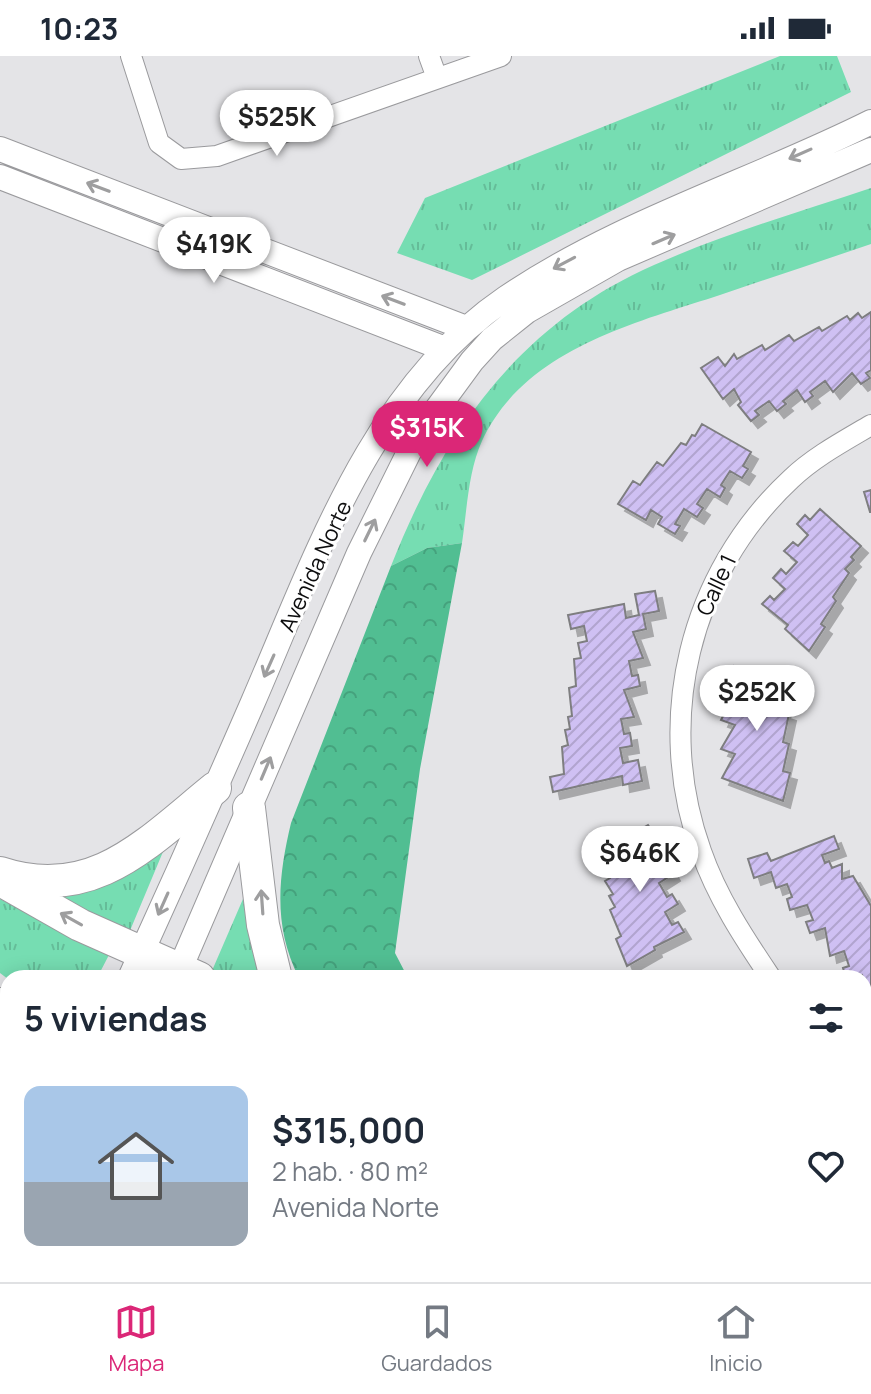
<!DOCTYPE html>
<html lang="es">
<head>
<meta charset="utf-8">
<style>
	:root { --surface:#fff; --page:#f6f6f7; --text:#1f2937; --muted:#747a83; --line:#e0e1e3; --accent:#db2777 }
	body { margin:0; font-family:Manrope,sans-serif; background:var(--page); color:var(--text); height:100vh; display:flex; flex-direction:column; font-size:30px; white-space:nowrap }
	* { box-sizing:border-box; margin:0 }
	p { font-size:26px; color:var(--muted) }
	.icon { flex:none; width:44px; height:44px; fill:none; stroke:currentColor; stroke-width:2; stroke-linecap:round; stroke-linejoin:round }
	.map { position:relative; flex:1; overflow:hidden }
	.details { position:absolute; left:0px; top:914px; width:872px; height:312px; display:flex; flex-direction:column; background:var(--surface); border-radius:24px 24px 0 0; box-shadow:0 4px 20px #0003 }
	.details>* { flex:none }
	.price { position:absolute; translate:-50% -68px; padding:0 18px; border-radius:28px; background:#fff; color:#222; font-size:26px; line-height:52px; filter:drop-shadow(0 2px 4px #0008) }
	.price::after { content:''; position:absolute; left:50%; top:48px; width:24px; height:18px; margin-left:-12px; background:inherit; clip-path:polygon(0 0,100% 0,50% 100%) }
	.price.selected { background:var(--accent); color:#fff }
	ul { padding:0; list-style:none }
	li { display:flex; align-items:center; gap:24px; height:200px; padding:0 24px }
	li+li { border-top:2px solid var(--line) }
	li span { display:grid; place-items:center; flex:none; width:224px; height:160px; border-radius:16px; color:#555 }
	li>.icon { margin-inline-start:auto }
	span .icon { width:96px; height:96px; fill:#fffc; stroke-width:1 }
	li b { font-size:34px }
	h2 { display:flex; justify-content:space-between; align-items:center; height:96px; padding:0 24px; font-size:34px }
	.status { display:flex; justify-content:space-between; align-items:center; height:56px; padding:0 40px; background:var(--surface); direction:ltr }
	.status svg { height:22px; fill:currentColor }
	.dock { display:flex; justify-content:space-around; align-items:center; height:112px; border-top:2px solid var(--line); background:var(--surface); font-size:22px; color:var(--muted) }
	.dock a { display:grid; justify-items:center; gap:4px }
	.dock .selected { color:var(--accent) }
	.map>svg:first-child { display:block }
</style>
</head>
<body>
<div class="status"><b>10:23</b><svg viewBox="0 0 49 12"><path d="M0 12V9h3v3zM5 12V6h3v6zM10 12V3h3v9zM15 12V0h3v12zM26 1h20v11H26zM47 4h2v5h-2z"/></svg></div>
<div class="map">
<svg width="871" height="1226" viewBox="0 0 871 1226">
	<defs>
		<pattern id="grass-tufts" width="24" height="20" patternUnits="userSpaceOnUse" patternTransform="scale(2)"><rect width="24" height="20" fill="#76ddb2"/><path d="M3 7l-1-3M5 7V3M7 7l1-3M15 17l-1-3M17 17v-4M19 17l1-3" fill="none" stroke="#65bc98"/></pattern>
		<pattern id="forest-crowns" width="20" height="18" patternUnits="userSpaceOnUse" patternTransform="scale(2)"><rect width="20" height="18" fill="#51be92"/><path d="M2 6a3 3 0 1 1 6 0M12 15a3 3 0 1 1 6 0" fill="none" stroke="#45a27d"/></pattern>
		<pattern id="building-hatch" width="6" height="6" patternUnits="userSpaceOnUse" patternTransform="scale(2)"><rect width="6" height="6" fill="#cfc0f3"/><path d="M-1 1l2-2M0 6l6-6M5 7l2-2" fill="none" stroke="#b1a4cf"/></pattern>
		<filter id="shadow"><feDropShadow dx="7" dy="7" stdDeviation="0" flood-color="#0004"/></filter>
	</defs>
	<rect width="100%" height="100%" fill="#e4e4e7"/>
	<!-- grass -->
	<path fill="url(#grass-tufts)" d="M780,0H837L851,36L472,224L397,197L425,142Z
		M871,132V188C821,205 770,222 720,239C634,267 524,294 482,385C468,416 467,454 462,487L427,492L391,510C444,376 518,269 654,209C724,178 799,156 871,132Z
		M165,791L129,877L40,839Z
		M246,836L265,922H221L211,917Z
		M0,843L110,897L97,922L8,923L0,917Z
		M0,1072L8,1078V1124L0,1142Z
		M79,1218H188L198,1226H75Z
		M392,1218H442L449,1226H402Z
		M490,1218H570L579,1226H498Z"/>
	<!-- forest -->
	<path fill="url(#forest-crowns)" d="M462,487L420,713L395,897L408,922H299C273,870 278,822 291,767L391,510L427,492Z"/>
	<!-- building -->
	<path fill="url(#building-hatch)" stroke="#7e7e80" stroke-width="2" filter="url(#shadow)" d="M871,256V314L866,317L870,322L861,328L852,317L833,336L825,325L810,336L813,340L805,346L797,334L783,345L786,348L777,355L769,345L755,355L759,359L751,365L738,349L741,346L734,333L723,343L701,312L718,301L725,310L734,298L737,303L762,289L765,294L789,279L794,285L819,271L822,275L847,260L850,264L858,257L862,262Z
		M702,368L751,396L743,410L748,413L742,422L730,415L721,429L725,432L720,441L707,433L697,448L703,452L697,461L684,453L675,468L680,470L675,478L658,468L662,461L651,454L646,464L618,448L633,425L640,429L657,406L663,410L681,387L686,389L692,379L695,380Z
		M871,434V456H870L864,436Z
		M820,453L861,490L851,501L854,504L845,513L849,517L833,541L836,545L821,568L825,571L809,595L785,573L788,569L762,548L770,540L774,544L785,533L773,522L781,513L786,518L797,506L784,495L793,486L798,490L808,479L797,468L805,459L810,464Z
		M655,535L659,555L643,558L646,573L633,576L643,602L629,605L632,620L638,619L640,630L624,634L634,661L621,663L624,678L630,677L632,690L620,692L623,707L638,704L642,725L623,729L622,720L553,736L550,721L564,718L562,691L568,689L565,674L570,673L568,661L572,660L569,632L576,630L574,603L581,602L578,587L587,585L584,570L571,573L568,559L624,548L626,562L639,559L635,538Z
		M734,610L788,629L783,642L787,643L783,656L789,658L783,686L789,688L783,715L790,717L783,745L722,722L735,698L721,693L735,669L721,664L734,639L721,634Z
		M648,769L656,781L661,779L667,789L654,797L662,811L667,808L673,818L659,827L667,841L672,838L678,848L665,856L672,869L678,866L684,876L654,891L655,894L627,910L616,883L621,880L610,854L615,851L609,840L613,838L605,825L610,822L600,797Z
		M834,780L839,793L822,799L825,807L829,805L832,812L842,808V823L853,820L871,850V945L866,947L864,935L867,934L862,919L846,922L843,912L849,910L844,895L830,900L825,872L810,877L806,866L813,864L807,849L790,854L787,843L792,841L787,828L776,832L771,816L754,822L748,803L767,797L771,805Z
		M777,1218H831L828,1226H775Z"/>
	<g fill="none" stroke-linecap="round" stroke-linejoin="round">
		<defs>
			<path id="minor" d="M131,0L159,87L181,103L217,100L501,0
				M429,0L437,22
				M771,922C744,882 717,841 701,795C654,664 689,518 791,423C814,401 844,385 871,369
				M864,1038L871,1048
				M724,1226L728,1218"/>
			<path id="tertiary" d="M0,93L466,272
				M0,121L445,293
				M130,922C172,830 213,738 253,646C315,503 372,333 506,242C618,166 751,126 871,66
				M176,922L359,497L417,380L472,305L492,283L527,255L618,203L871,94
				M42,1226L46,1218"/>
			<path id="trunk" d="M249,752L263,869L276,922
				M0,817C93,848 148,786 215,732
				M6,827L80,869L199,922
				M0,948L8,954
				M0,1027L8,1033
				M0,1215L27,1226
				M247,1218L257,1226
				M346,1218L356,1226
				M463,1218L471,1226"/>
		</defs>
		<!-- minor casing -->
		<use href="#minor" stroke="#9a9a9d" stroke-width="22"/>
		<!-- tertiary casing -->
		<use href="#tertiary" stroke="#9a9a9d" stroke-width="26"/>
		<!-- trunk casing -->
		<use href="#trunk" stroke="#9a9a9d" stroke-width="34"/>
		<!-- minor -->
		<use href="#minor" stroke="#fff" stroke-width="20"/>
		<!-- tertiary -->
		<use href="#tertiary" stroke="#fff" stroke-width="24"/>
		<!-- trunk -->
		<use href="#trunk" stroke="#fff" stroke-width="32"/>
	</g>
	<!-- one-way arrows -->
	<defs><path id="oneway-shaft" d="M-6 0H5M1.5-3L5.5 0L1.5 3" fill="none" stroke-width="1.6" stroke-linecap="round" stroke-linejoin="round" transform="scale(2)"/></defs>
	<g stroke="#9e9e9f">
		<use href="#oneway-shaft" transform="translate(800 98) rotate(156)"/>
		<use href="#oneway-shaft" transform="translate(98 131) rotate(-159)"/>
		<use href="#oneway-shaft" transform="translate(664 183) rotate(-23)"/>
		<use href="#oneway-shaft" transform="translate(564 207) rotate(152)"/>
		<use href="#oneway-shaft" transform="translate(393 244) rotate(-159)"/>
		<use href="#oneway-shaft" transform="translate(370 474) rotate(-64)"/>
		<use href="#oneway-shaft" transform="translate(269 610) rotate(114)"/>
		<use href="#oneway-shaft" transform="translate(266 712) rotate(-67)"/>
		<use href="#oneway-shaft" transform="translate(262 846) rotate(-94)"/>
		<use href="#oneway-shaft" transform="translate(163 848) rotate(114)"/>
		<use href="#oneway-shaft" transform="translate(71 863) rotate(-151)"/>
	</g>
	<g text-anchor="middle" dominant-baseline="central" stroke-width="6" stroke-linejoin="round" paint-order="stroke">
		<!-- street labels -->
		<g font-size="22" fill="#0d0d0e" stroke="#fff">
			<text transform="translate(315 510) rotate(-65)">Avenida Norte</text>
			<text transform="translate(716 529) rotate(-65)">Calle 1</text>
		</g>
	</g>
</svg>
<b class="price" style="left:277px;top:102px">$525K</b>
<b class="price" style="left:214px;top:229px">$419K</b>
<b class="price selected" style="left:427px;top:413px">$315K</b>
<b class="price" style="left:757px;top:677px">$252K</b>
<b class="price" style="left:640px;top:838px">$646K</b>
<section class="details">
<h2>5 viviendas<svg class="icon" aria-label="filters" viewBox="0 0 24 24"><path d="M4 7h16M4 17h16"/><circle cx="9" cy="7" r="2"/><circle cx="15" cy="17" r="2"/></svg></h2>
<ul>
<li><span style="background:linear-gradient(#a9c7e8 60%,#9aa5b1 0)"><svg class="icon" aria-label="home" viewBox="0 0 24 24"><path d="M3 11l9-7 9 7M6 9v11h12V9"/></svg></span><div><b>$315,000</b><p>2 hab. · 80 m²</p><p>Avenida Norte</p></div><svg class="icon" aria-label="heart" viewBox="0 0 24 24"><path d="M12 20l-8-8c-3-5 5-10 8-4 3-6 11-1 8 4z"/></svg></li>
</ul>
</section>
</div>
<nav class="dock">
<a class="selected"><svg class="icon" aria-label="map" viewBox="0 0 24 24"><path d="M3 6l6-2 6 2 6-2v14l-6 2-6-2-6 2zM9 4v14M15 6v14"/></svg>Mapa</a>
<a><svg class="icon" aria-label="saved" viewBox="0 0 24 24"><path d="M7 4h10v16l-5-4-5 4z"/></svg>Guardados</a>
<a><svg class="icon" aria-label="home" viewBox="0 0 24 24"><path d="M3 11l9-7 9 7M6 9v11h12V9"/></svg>Inicio</a>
</nav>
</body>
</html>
